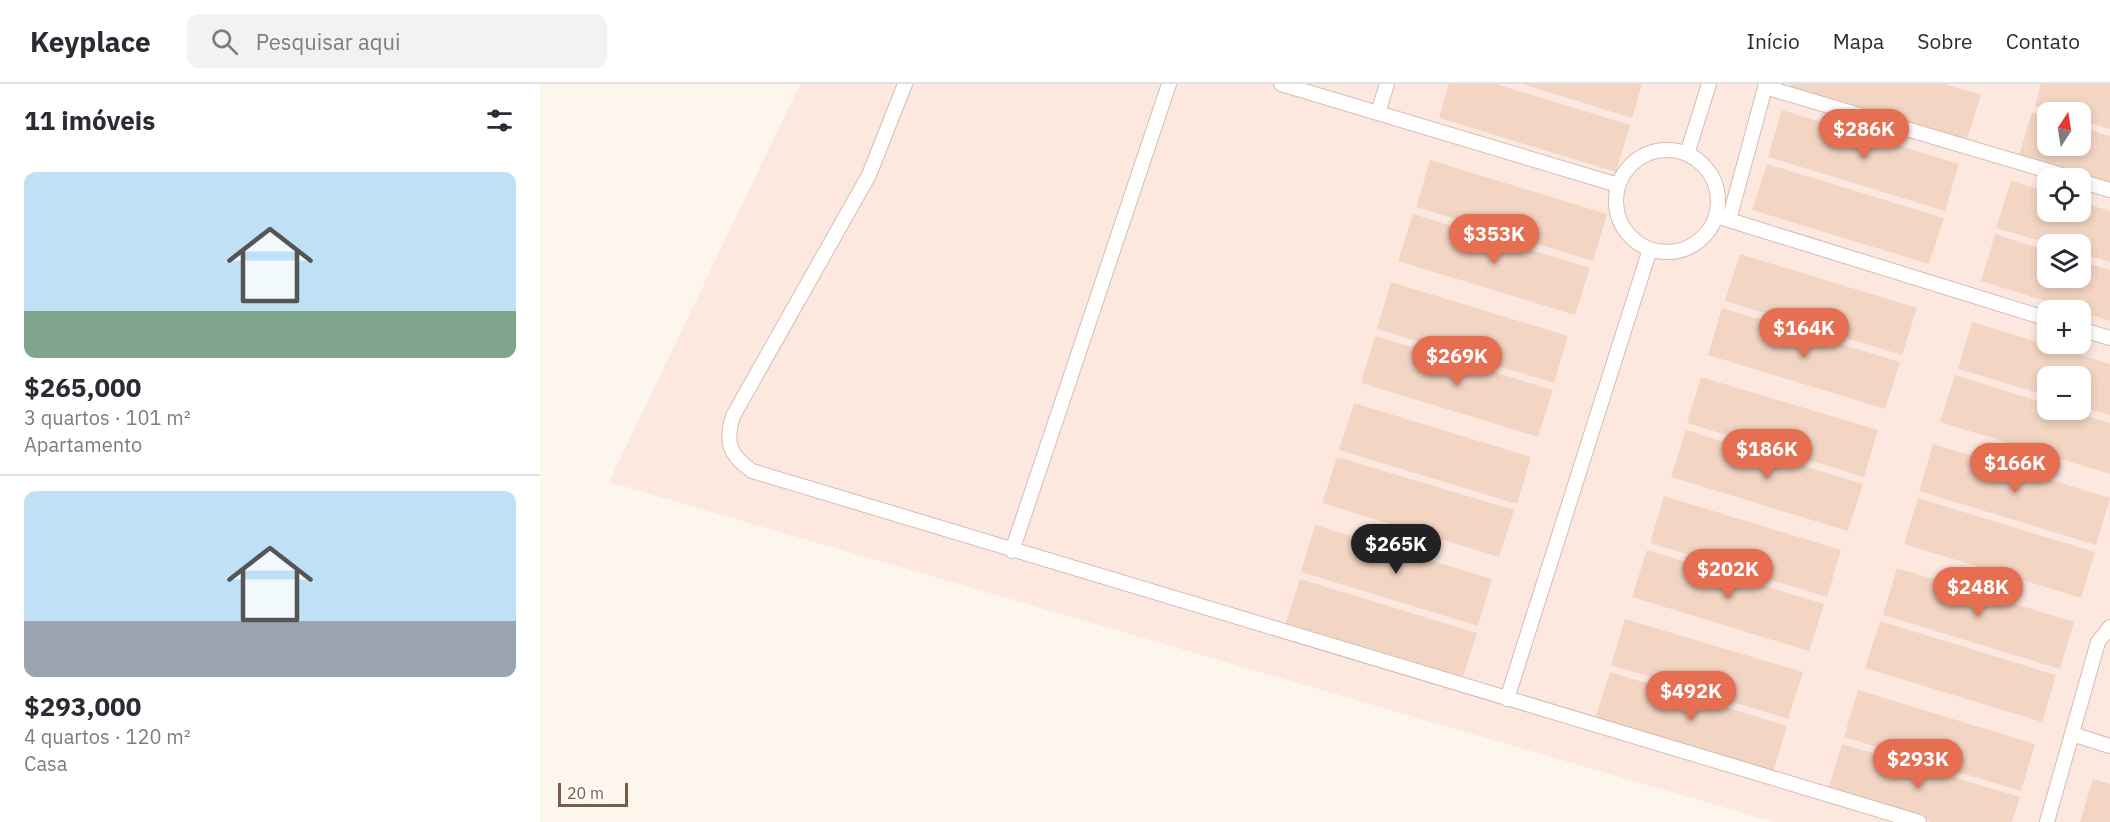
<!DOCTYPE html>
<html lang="pt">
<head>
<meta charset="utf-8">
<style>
	:root { --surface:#fff; --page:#f2f2f3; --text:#2b2b33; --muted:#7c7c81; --line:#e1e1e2; --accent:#e76f51 }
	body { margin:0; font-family:"IBM Plex Sans",sans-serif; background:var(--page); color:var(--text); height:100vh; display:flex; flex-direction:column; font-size:22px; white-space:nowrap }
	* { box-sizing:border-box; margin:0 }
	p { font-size:20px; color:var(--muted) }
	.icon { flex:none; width:33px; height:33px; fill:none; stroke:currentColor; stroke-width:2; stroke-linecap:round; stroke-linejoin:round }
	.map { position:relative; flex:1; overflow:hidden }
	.sheet { display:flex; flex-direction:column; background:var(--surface); width:540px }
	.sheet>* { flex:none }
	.needle { width:39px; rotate:12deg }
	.fabs { position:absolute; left:1497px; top:18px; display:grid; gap:12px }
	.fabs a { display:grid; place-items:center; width:54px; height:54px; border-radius:12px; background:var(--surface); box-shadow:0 3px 9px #0003; font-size:30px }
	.scale { position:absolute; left:18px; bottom:15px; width:70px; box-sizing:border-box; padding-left:6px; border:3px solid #7a5c4d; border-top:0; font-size:16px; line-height:21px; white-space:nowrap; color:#7a5c4d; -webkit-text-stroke:4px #fffaf3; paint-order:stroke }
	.price { position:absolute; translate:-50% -51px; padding:0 14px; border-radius:21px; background:var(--accent); color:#fff; font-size:20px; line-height:39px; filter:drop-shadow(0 2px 3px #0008) }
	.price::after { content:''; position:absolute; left:50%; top:36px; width:18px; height:14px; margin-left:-9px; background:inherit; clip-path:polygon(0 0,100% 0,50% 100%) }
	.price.selected { background:#222; color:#fff }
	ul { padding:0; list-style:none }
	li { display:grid; align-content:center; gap:12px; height:318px; padding:0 24px }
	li+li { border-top:2px solid var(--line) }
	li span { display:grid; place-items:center; height:186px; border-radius:12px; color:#555 }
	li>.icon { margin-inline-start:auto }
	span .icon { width:108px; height:108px; fill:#fffc; stroke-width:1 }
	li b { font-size:26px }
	h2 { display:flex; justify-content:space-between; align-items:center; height:72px; padding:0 24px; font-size:26px }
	header { display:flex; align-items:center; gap:36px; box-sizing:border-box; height:84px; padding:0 30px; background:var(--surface); border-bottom:2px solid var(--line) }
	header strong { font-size:28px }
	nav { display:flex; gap:33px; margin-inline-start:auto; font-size:21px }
	.search { width:420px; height:54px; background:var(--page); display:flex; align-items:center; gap:15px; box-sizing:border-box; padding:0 21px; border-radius:12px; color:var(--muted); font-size:22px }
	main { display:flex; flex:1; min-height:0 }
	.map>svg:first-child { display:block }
</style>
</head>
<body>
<header>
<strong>Keyplace</strong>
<div class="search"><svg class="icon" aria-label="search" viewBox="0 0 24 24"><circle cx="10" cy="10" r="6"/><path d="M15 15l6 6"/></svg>Pesquisar aqui</div>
<nav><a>Início</a><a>Mapa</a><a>Sobre</a><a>Contato</a></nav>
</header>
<main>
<section class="sheet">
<h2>11 imóveis<svg class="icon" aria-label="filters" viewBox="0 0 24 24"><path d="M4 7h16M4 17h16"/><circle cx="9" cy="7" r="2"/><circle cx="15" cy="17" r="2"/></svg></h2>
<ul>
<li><span style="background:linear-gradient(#bfe0f5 75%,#7fa58c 0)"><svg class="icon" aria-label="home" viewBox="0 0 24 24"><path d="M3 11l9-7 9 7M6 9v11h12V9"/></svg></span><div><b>$265,000</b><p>3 quartos · 101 m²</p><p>Apartamento</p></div></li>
<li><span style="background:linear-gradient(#bfe0f5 70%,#9aa5b1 0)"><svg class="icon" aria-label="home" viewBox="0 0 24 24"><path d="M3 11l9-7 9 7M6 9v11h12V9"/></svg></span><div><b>$293,000</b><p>4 quartos · 120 m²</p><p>Casa</p></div></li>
</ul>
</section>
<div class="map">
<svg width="1570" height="738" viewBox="0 0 1570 738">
	<rect width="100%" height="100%" fill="#fdf6ec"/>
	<!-- commercial -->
	<path fill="#fde8e0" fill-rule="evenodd" d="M260,0H1570V738H1234L69,398ZM1508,28H1540V62H1508ZM1508,94H1540V128H1508ZM1508,160H1540V194H1508ZM1508,226H1540V260H1508ZM1508,292H1540V326H1508Z"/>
	<!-- building -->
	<path fill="#f3d5c3" d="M909,0H956L1090,41L1076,88L899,34Z
		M982,0H1102L1092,34Z
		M1251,0H1405L1441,11L1426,58L1249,4Z
		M1501,0H1570V45L1540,36V28H1517L1495,22Z
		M1242,26L1419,80L1405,127L1228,73Z
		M1492,28L1508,33V62H1540V43L1570,52V103L1478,75Z
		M890,76L1067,130L1053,177L876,123Z
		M1227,80L1404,134L1389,180L1212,126Z
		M1471,97L1508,108V128H1540V118L1570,127V178L1540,169V160H1511L1456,144Z
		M873,130L1050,184L1035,231L858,177Z
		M1455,150L1508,167V194H1540V177L1570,186V237L1441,197Z
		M1200,170L1377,224L1362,271L1185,217Z
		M851,198L1028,252L1014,299L837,245Z
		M1182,224L1360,278L1345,325L1168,271Z
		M1432,238L1570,280V331L1540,322V292H1508V312L1418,285Z
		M835,252L1013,306L998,353L821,299Z
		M1415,291L1508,320V326H1527L1570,339V390L1400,338Z
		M1161,293L1338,346L1324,393L1147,339Z
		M814,319L991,373L977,420L799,366Z
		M1146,346L1323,400L1308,447L1131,393Z
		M1393,360L1570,414L1556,461L1379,407Z
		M797,373L974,426L959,473L782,419Z
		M1124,412L1301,466L1287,513L1110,459Z
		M1378,414L1555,468L1541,514L1364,460Z
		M775,441L952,495L938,542L761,488Z
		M1107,466L1284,520L1269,567L1092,513Z
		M1357,484L1534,538L1520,585L1343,531Z
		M760,495L937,549L922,596L745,542Z
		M1085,535L1263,588L1248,635L1071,581Z
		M1340,537L1516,591L1502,638L1325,584Z
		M1070,588L1247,642L1233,689L1055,635Z
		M1318,606L1495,660L1481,707L1304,653Z
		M1302,660L1480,713L1472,738H1392L1288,706Z
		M1553,695L1570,700V738H1540Z"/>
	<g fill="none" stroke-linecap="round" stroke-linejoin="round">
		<defs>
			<path id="service" d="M365,0L329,91L193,332C185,358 189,371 212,387L1379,738
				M741,0L1078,101
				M1225,3L1532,94
				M838,29L847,0
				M1076 117a51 51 0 1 1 102 0a51 51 0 1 1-102 0Z
				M1147,70L1169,0
				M1540,97L1570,106
				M1176,132L1508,235
				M1189,136L1226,0
				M1540,245L1570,254
				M472,467L629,0
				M967,615L1110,165
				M1532,650L1570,662
				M1507,738L1558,558L1570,543"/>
		</defs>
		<!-- service casing -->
		<use href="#service" stroke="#d1beb0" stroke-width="16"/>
		<!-- service -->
		<use href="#service" stroke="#fff" stroke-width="14"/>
	</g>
</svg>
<div class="fabs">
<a><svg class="needle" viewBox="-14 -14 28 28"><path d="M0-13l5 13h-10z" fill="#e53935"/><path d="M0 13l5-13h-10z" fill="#7c7c81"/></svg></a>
<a><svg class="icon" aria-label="locate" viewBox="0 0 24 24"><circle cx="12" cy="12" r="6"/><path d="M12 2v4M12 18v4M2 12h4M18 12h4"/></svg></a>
<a><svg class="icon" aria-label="layers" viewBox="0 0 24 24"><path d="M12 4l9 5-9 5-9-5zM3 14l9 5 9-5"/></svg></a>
<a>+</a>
<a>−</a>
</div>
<div class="scale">20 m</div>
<b class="price" style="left:1324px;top:76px">$286K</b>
<b class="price" style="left:954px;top:181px">$353K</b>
<b class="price" style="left:1264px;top:275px">$164K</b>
<b class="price" style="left:917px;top:303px">$269K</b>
<b class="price" style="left:1227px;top:396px">$186K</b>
<b class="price" style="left:1475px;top:410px">$166K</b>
<b class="price selected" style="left:856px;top:491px">$265K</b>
<b class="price" style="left:1188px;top:516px">$202K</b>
<b class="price" style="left:1438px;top:534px">$248K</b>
<b class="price" style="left:1151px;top:638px">$492K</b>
<b class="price" style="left:1378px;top:706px">$293K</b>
</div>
</main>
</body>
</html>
